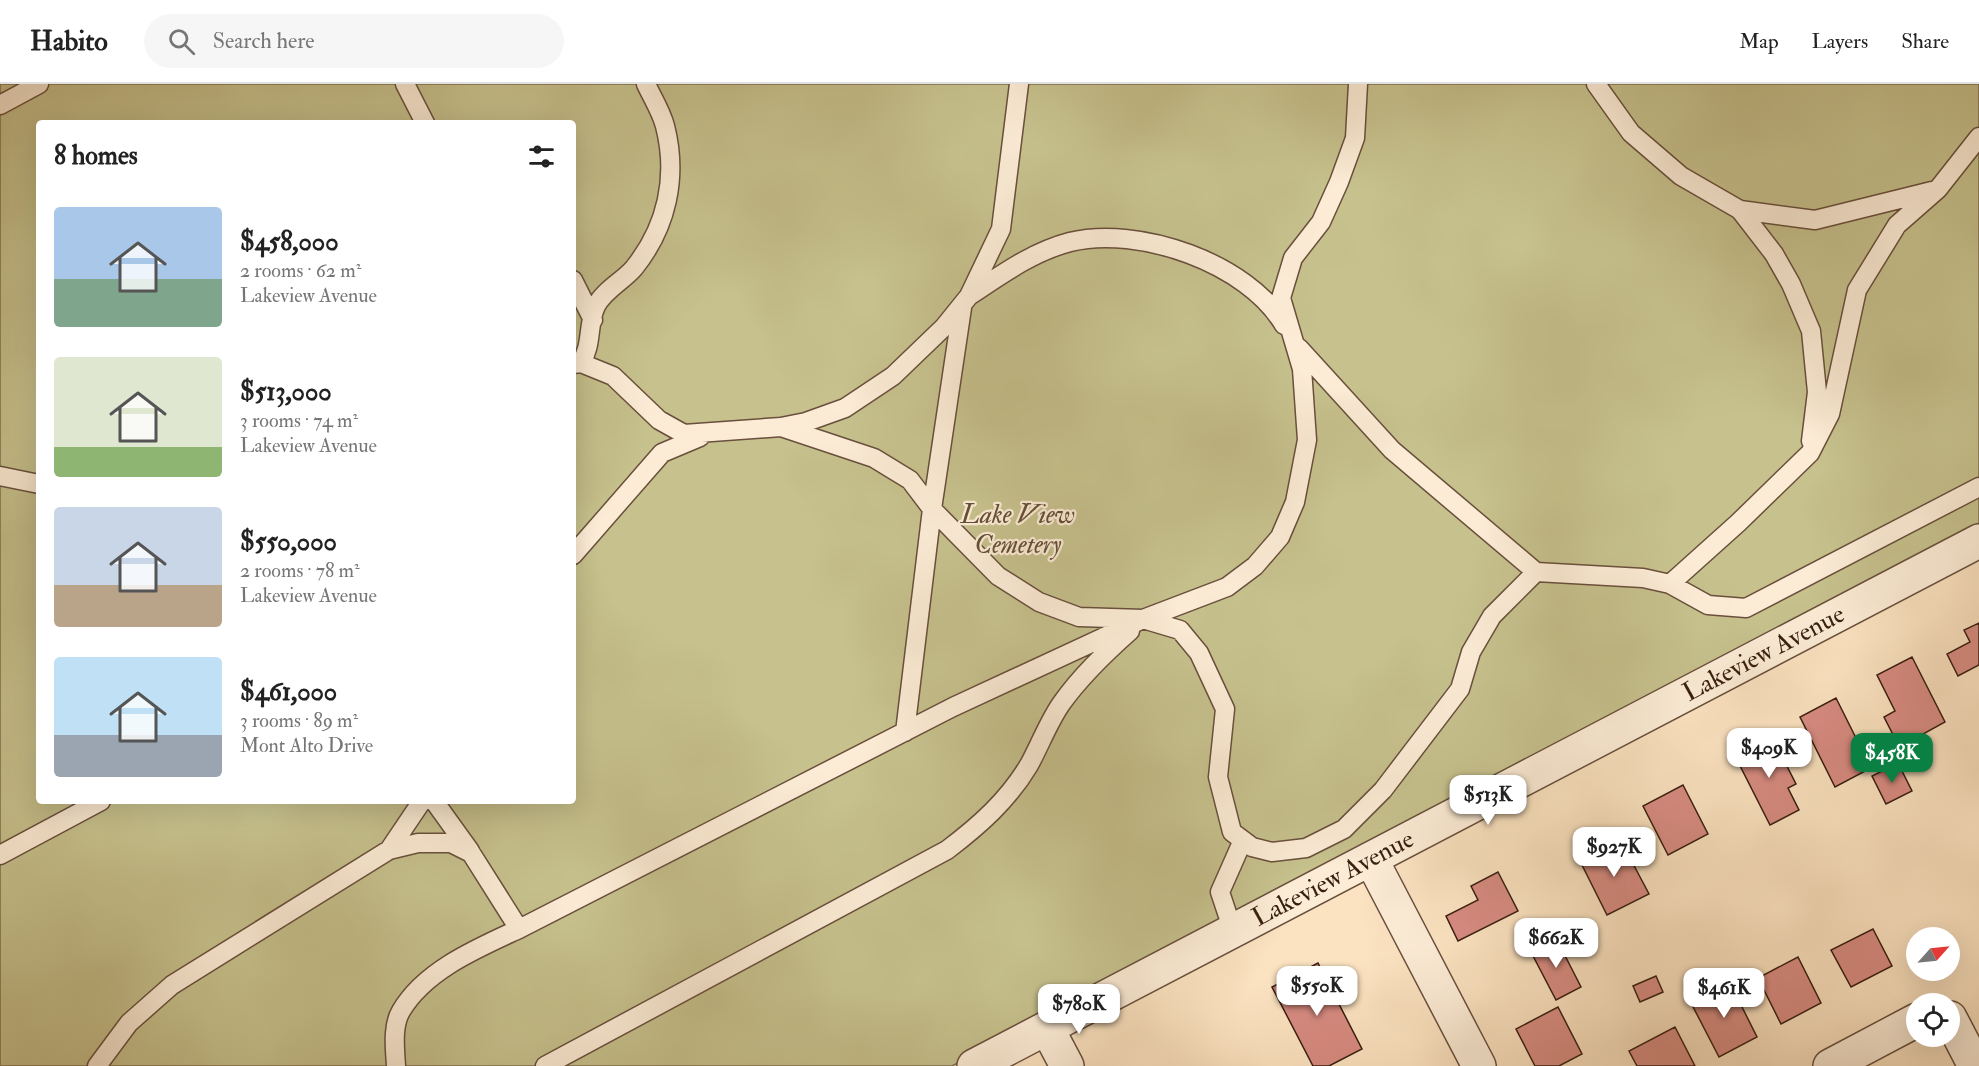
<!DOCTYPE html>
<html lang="en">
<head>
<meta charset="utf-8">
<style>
	:root { --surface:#fff; --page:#f6f6f6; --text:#222; --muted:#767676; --line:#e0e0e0; --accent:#0b8043 }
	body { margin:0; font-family:"IM FELL Double Pica",serif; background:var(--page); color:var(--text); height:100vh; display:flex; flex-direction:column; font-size:22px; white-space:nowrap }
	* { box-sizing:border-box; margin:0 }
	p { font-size:20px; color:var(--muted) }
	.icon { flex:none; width:33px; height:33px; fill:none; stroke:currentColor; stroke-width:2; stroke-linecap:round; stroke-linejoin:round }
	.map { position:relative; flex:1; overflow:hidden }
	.details { position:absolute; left:36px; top:36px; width:540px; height:684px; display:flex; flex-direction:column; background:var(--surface); border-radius:6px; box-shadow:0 6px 24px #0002 }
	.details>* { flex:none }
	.needle { width:39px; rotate:63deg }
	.tools { position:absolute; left:1906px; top:843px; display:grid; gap:12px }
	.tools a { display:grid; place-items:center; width:54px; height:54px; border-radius:50%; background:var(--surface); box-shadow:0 6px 24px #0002; font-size:30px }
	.price { position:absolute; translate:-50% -51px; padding:0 14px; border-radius:12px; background:#fff; color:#222; font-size:20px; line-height:39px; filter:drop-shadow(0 2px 3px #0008) }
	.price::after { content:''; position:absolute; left:50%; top:36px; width:18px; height:14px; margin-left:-9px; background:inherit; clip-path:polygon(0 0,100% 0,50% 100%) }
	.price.current { background:var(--accent); color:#fff }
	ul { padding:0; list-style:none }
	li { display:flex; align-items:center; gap:18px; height:150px; padding:0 18px }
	li span { display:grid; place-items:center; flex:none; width:168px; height:120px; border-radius:6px; color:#555 }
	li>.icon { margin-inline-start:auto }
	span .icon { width:72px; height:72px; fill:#fffc; stroke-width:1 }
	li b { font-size:26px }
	h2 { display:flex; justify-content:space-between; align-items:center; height:72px; padding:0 18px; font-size:26px }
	header { display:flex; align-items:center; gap:36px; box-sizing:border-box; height:84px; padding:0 30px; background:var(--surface); border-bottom:2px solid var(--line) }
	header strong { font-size:28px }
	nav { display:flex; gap:33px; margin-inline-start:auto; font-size:21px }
	.search { width:420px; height:54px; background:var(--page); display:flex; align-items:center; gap:15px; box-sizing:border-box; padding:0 21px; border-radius:33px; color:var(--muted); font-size:22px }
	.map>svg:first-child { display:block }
</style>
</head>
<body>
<header>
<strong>Habito</strong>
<div class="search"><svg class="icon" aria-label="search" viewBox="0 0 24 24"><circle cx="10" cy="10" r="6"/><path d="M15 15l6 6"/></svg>Search here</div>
<nav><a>Map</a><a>Layers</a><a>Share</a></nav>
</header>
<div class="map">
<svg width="1979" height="982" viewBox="0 0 1979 982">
	<rect width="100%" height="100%" fill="#fbe2c0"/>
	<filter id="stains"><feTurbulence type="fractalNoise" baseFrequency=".00333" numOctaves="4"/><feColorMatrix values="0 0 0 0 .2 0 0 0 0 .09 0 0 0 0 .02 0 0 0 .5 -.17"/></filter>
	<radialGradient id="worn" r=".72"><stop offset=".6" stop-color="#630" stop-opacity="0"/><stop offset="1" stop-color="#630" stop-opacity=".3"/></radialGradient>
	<!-- green -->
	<path fill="#c6c18d" stroke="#7f704e" stroke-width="1.5" fill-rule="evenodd" d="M0,0H1979V439L952,982H0ZM39,39H573V717H39Z"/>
	<!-- building -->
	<path fill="#d78b81" stroke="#381e10" stroke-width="1.5" d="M1979,539V581L1958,592L1947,570L1970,558L1964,546Z
		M1912,573L1945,638L1923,650L1930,664L1906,676L1884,633L1895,627L1877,591Z
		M1836,614L1871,684L1835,703L1800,633Z
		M1771,651L1796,700L1788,704L1799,726L1770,741L1734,670Z
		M1898,679L1912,707L1886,720L1872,692Z
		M1683,701L1708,750L1668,771L1643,722Z
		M1621,757L1649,810L1607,831L1580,777Z
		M1498,788L1518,827L1458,857L1446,832L1478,816L1471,802Z
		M1873,845L1892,882L1851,903L1831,866Z
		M1556,854L1581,903L1556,916L1531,868Z
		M1798,873L1821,919L1781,940L1758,894Z
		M1318,879L1362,965L1329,982H1313L1272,903Z
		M1656,892L1663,908L1640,918L1633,902Z
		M1729,897L1757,953L1719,973L1690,917Z
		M1558,923L1582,970L1559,982H1535L1516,945Z
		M1675,943L1695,982H1637L1629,967Z"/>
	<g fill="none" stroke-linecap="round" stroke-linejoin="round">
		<defs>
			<path id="lane" d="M405,0L425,39
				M1596,0L1631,49L1681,92L1740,126L1774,170L1791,200L1811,247L1817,308L1811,357
				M0,21L39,0
				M1740,126L1815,136L1932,107
				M573,196L593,236
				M969,212C1001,191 1032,168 1070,158C1138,141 1248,179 1284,241
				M1299,264L1392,366L1536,488L1643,494L1670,500L1708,521L1746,524L1979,403
				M581,279C593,259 587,241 596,222C604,206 623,197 634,184C667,143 678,93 665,42C661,27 652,13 646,0
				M573,280L581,279L613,292L659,336L684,350L781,343L806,338L845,324L893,292L944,243L969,212L1001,145L1019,0
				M781,343L874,374L910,396L932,425L998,492L1039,518L1079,533L1143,535L1180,546L1199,569L1225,625L1218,693L1232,748L1252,763L1272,768L1306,764L1344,745L1383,706L1460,605L1471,568L1492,532L1536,488
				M0,392L39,400
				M573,471L662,369L700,353
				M1670,500L1738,439L1810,369L1830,330L1857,206L1897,141L1938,105L1979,53
				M905,648L932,425L962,224
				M434,717L470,767
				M389,766L422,717
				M0,771L101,717
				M519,845L953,623L1143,535L1227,503L1255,482L1280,453L1295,418L1307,356L1302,285L1281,214L1293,174L1321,138L1339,98L1355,54L1358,0
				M1233,847L1220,808L1243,756
				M97,982L129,939L172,901L389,766L418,759H451L471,769L519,845C478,864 425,886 401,927C392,942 395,965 396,982
				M545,982L947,766C980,741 1008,716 1029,681C1040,661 1048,639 1061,620C1081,592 1104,570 1130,547"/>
			<g id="street">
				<path d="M1371,775L1479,982"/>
				<path d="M1950,934L1975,982"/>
				<path d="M1047,944L1067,982"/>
				<path id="s1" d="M974,982L1979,457"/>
				<path d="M1830,982L1917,936"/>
			</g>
		</defs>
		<!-- lane casing -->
		<use href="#lane" stroke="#694f3c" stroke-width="21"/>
		<!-- street casing -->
		<use href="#street" stroke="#694f3c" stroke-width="36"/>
		<!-- lane -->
		<use href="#lane" stroke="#fcecd6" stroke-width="18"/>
		<!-- street -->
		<use href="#street" stroke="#fcecd6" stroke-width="33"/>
	</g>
	<g text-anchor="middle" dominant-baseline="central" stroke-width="4.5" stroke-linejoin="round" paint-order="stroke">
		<!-- park labels -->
		<g font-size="26" font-style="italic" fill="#634f36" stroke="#fcecd6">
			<text x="1018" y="431">Lake View<tspan x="1018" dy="30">Cemetery</tspan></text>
		</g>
		<!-- street labels -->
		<g font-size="26" fill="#381e10" stroke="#fcecd6">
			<text stroke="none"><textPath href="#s1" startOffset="891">Lakeview Avenue</textPath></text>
			<text stroke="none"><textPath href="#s1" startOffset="405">Lakeview Avenue</textPath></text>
		</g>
	</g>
	<rect width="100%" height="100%" filter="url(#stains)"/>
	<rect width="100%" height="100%" fill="url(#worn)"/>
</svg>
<div class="tools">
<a><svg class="needle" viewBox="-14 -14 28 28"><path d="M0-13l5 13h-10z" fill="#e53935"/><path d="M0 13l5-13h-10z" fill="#767676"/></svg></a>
<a><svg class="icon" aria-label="locate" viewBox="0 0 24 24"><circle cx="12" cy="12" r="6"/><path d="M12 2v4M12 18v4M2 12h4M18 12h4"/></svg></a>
</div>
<b class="price" style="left:1769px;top:695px">$409K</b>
<b class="price current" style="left:1892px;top:700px">$458K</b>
<b class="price" style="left:1488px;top:742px">$513K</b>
<b class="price" style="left:1614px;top:794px">$927K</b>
<b class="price" style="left:1556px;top:885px">$662K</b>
<b class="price" style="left:1317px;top:933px">$550K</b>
<b class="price" style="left:1724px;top:935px">$461K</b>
<b class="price" style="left:1079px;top:951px">$780K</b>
<section class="details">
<h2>8 homes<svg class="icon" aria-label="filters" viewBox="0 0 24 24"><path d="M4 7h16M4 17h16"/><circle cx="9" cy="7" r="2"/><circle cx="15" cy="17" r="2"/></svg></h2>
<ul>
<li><span style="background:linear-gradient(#a9c7e8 60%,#7fa58c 0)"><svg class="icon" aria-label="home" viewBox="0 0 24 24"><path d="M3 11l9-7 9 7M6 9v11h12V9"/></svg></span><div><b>$458,000</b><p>2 rooms · 62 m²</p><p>Lakeview Avenue</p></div></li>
<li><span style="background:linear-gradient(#dfe7d0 75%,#8fb573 0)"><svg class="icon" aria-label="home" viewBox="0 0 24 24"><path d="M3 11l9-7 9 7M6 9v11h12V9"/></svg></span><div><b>$513,000</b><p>3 rooms · 74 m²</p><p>Lakeview Avenue</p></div></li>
<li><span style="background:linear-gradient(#c9d6e8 65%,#b9a48a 0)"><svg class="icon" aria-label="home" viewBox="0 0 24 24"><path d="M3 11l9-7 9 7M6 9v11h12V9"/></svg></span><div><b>$550,000</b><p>2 rooms · 78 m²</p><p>Lakeview Avenue</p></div></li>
<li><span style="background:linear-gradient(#bfe0f5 65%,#9aa5b1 0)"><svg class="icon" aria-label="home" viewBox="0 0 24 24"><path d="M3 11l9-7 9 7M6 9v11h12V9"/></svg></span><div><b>$461,000</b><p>3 rooms · 89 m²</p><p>Mont Alto Drive</p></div></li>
</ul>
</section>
</div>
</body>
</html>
